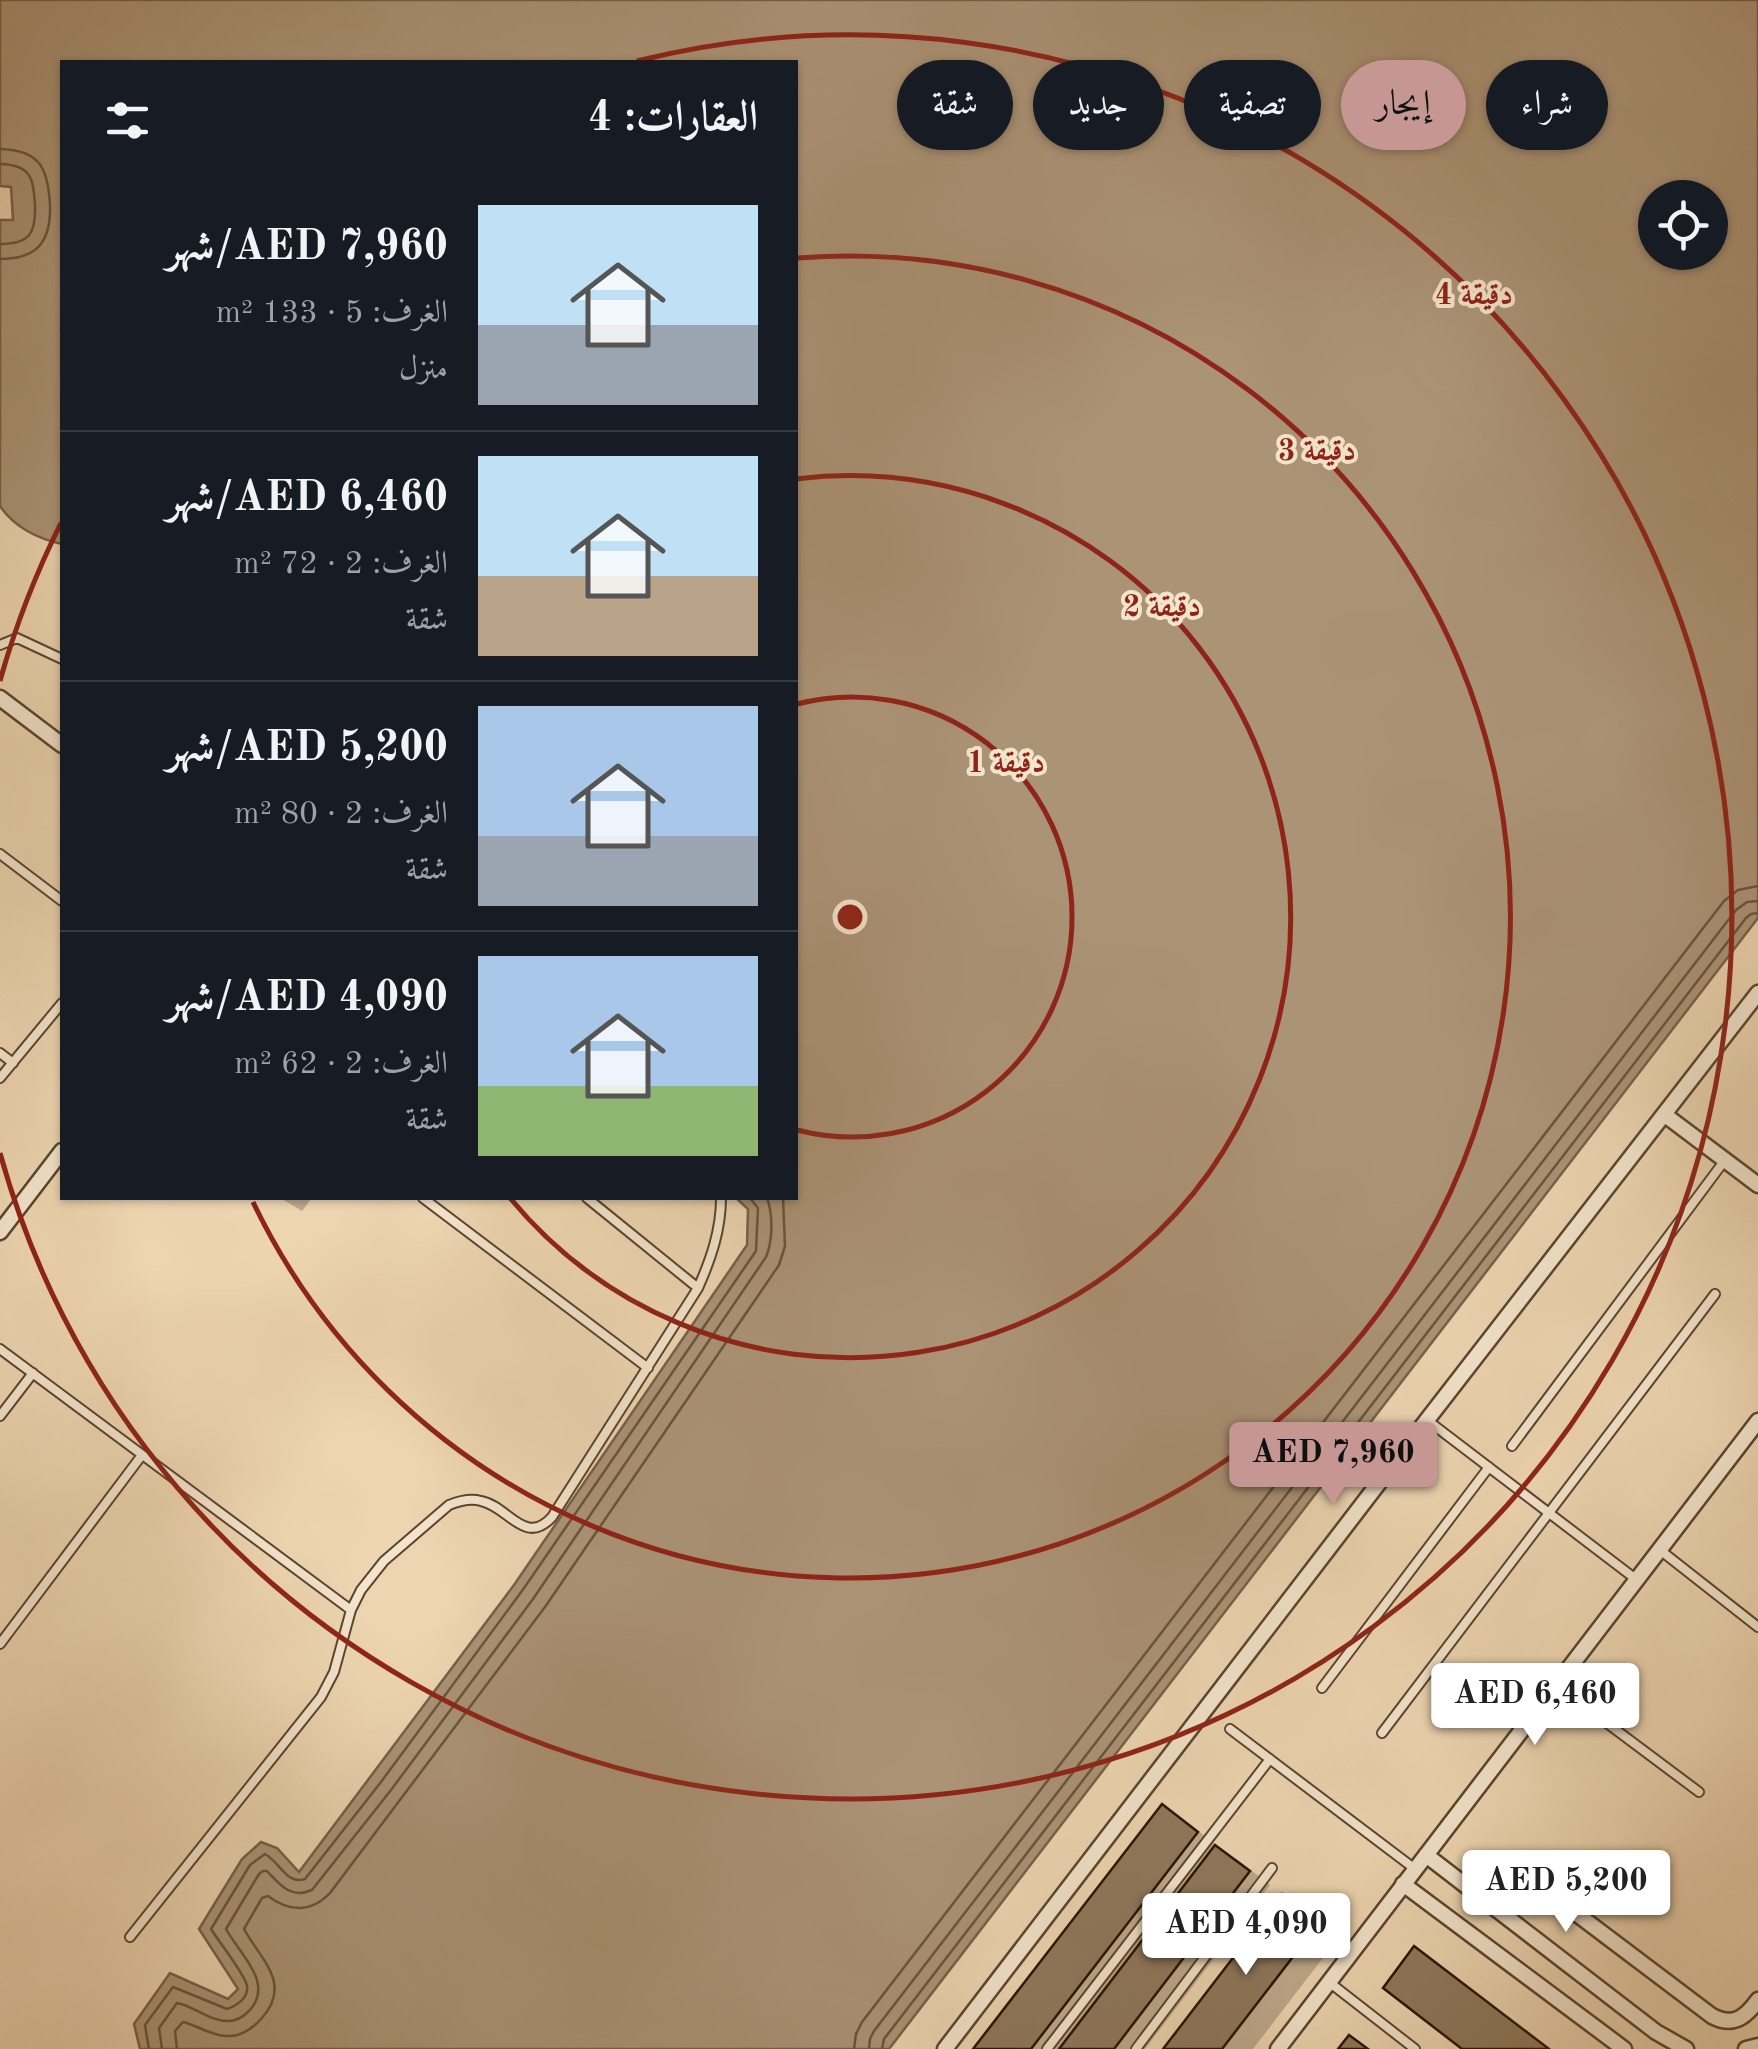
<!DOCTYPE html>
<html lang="ar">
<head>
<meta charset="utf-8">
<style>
	:root { --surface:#171b24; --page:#242831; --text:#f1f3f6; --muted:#9ea1a6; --line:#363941; --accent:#c59692 }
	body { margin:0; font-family:"Old Standard TT",Amiri,serif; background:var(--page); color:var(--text); direction:rtl; height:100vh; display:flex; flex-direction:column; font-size:38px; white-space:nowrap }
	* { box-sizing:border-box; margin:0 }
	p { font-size:32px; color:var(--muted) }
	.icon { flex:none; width:55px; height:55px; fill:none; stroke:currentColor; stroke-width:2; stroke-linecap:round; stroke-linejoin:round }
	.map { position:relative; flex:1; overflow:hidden; direction:ltr }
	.drawer { position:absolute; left:60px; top:60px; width:738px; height:1140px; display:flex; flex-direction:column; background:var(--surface); border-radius:0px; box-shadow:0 2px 8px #0004; direction:rtl }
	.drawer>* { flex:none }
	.hud { position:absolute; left:828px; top:60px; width:780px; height:90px; direction:rtl; display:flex; gap:20px }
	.tools { position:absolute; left:1638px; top:180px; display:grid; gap:20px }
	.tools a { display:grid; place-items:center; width:90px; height:90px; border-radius:50%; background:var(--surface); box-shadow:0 2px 8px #0004; font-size:50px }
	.price { position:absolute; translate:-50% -85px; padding:0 22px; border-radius:10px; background:#fff; color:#222; font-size:32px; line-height:65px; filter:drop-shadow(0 2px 5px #0008) }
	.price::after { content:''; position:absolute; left:50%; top:60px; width:30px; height:22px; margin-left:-15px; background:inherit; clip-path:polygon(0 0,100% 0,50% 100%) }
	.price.on { background:var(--accent); color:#111 }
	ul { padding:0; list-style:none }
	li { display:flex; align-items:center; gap:30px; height:250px; padding:0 40px }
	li+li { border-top:2px solid var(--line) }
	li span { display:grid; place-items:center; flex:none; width:280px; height:200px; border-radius:0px; color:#555 }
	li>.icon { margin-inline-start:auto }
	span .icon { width:120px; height:120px; fill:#fffc; stroke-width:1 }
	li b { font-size:42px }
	h2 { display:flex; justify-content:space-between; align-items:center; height:120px; padding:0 40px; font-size:42px }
	.tag { padding:0 35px; border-radius:45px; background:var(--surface); box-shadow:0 2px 8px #0004; font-size:35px; line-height:90px }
	.tag.on { background:var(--accent); color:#111 }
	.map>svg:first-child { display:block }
</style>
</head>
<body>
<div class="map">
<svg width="1758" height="2049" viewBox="0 0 1758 2049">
	<rect width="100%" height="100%" fill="#edd5b1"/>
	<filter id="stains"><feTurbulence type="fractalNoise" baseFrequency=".002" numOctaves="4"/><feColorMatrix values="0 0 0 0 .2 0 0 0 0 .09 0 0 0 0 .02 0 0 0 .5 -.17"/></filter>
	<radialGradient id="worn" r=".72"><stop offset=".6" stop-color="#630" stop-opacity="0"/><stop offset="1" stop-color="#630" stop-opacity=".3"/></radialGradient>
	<!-- water -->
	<path fill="#ab9376" stroke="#776048" stroke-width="2.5" fill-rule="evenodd" d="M0,0H1758V918L889,2049H140L134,2024L170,1973L228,1999L238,1989L199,1929L242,1859L261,1842L277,1848L299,1872L514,1585L747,1245L748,1209L736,1198H795V62H62V544C38,539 14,527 0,506V220H13L11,187L0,186ZM1655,198H1710V252H1655Z"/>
	<!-- shadow -->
	<path fill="#0003" d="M280,1198H312L302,1211Z
		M1163,1807L1184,1820L1218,1846L1217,1848L1238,1860L1270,1885L1145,2049H976Z
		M1282,1898L1304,1910L1339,1937L1253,2049H1166Z
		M1415,1950L1436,1962L1551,2049H1466Z"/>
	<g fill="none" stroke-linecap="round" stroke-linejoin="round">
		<!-- shore -->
		<path stroke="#6a543c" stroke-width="2.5" d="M0,149C40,150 48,168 50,205C51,241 38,259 0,259
			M0,164C31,165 33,177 35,205C36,233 30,244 0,244
			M149,2049L145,2025L173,1987L227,2009C236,2006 249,1998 247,1986C245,1974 219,1942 211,1929L250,1865L265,1854C280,1862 286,1885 305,1879L381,1782L522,1591L756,1251L758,1208L750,1198
			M162,2049L159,2028L177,2003C194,2006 211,2022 229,2021C237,2021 243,2017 249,2011C275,1983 240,1955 226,1929L259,1874L263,1871H267C281,1886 291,1899 312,1890L391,1790L533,1599L766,1257C773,1240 773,1214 767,1198
			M177,2049L175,2031L183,2022C197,2025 211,2036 227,2036C241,2037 252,2029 261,2019C293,1984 261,1960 244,1929L262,1898L268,1896C289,1912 311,1913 330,1893L545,1607L779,1265L785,1246L783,1198
			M854,2049L856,2034L862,2022L1724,901L1738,890L1758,886
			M869,2049L870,2039L874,2031L1736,910L1747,902L1758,901
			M882,2049L884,2039L1746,918L1751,914L1758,913"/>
	</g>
	<!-- building -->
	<path fill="#8f785d" stroke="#2a1403" stroke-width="2.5" d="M1162,1804L1198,1832L1031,2049H973Z
		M1215,1845L1250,1871L1114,2049H1059Z
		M1282,1894L1319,1923L1222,2049H1163Z
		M1414,1946L1549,2049H1462L1383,1988Z
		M1349,2035L1368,2049H1338Z"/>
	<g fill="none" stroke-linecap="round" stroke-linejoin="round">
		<defs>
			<path id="lane" d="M0,645L17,638L62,659
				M0,854L62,901
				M0,1053L13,1063
				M0,1078L62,1003
				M423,1198L648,1368
				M587,1198L698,1288
				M0,1349L351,1610
				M0,1416L33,1373
				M1427,1420L1637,1580
				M1512,1446L1725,1160
				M1660,1550L1758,1627
				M0,1644L142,1455
				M1556,1685L1699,1792
				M1322,1688L1489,1467
				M1230,1729L1415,1869
				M1382,1733L1715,1294
				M130,1937L321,1697L334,1672L351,1610L361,1590L384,1561L449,1505C459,1501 470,1498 481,1501C508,1506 525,1547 552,1517L698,1288C711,1259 721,1230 721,1198
				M1329,1982L1415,2049
				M1047,2049L1270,1759
				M1136,2049L1272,1868"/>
			<path id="street" d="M0,698L62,745
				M1665,1115L1758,1185
				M0,1232L62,1151
				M1426,1855L1656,2032L1686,2049
				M1516,1868L1712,2016C1733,2027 1745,2018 1758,2000
				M1403,1884L1624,2049
				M945,2049L1427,1420L1758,993
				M1278,2049L1758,1421
				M1746,2049L1758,2046"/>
		</defs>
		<!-- lane casing -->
		<use href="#lane" stroke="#5b442e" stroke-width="12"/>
		<!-- street casing -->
		<use href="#street" stroke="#5b442e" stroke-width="19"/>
		<!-- lane -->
		<use href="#lane" stroke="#f3e4cc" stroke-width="8"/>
		<!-- street -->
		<use href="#street" stroke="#f3e4cc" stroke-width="14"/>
	</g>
	<!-- distance rings -->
	<g fill="none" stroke="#8f2418" stroke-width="5">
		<path d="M797 704A220 220 0 1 1 797 1130"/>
		<path d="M796 479A441 441 0 1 1 510 1198"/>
		<path d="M798 258A661 661 0 1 1 253 1202"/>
		<path d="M0 681A882 882 0 0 1 61 523M637 61A882 882 0 1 1 0 1153"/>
	</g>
	<circle cx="850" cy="917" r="15" fill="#8f2418" stroke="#f3e4cc" stroke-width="5"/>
	<g font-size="30" text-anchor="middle" font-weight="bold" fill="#8f2418" stroke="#f3e4cc" stroke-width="8" stroke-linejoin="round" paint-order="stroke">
		<text x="1474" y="304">4 دقيقة</text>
		<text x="1317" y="460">3 دقيقة</text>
		<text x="1162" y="616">2 دقيقة</text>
		<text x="1006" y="772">1 دقيقة</text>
	</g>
	<rect width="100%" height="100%" filter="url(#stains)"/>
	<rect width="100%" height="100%" fill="url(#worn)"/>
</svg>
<div class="tools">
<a><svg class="icon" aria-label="locate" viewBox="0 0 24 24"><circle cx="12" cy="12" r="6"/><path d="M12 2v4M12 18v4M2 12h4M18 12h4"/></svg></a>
</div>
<b class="price on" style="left:1333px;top:1507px">AED 7,960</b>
<b class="price" style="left:1535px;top:1748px">AED 6,460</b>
<b class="price" style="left:1566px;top:1935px">AED 5,200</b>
<b class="price" style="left:1246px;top:1978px">AED 4,090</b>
<div class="hud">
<a class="tag">شراء</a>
<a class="tag on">إيجار</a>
<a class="tag">تصفية</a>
<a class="tag">جديد</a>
<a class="tag">شقة</a>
</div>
<section class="drawer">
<h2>العقارات: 4<svg class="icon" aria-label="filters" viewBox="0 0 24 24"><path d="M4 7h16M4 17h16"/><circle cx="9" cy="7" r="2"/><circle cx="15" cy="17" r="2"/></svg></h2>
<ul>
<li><span style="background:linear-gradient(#bfe0f5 60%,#9aa5b1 0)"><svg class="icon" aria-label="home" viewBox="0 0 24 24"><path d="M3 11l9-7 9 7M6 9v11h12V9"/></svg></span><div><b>AED 7,960/شهر</b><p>الغرف: 5 · 133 m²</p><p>منزل</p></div></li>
<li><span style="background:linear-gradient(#bfe0f5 60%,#b9a48a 0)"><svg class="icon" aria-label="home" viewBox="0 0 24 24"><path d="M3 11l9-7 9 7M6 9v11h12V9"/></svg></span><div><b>AED 6,460/شهر</b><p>الغرف: 2 · 72 m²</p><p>شقة</p></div></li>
<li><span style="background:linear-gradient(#a9c7e8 65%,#9aa5b1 0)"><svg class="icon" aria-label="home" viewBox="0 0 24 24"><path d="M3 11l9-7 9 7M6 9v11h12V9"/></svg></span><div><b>AED 5,200/شهر</b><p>الغرف: 2 · 80 m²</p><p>شقة</p></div></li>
<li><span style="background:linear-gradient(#a9c7e8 65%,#8fb573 0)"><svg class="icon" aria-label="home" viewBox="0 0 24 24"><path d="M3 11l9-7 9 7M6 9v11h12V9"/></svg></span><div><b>AED 4,090/شهر</b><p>الغرف: 2 · 62 m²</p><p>شقة</p></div></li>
</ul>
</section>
</div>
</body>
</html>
